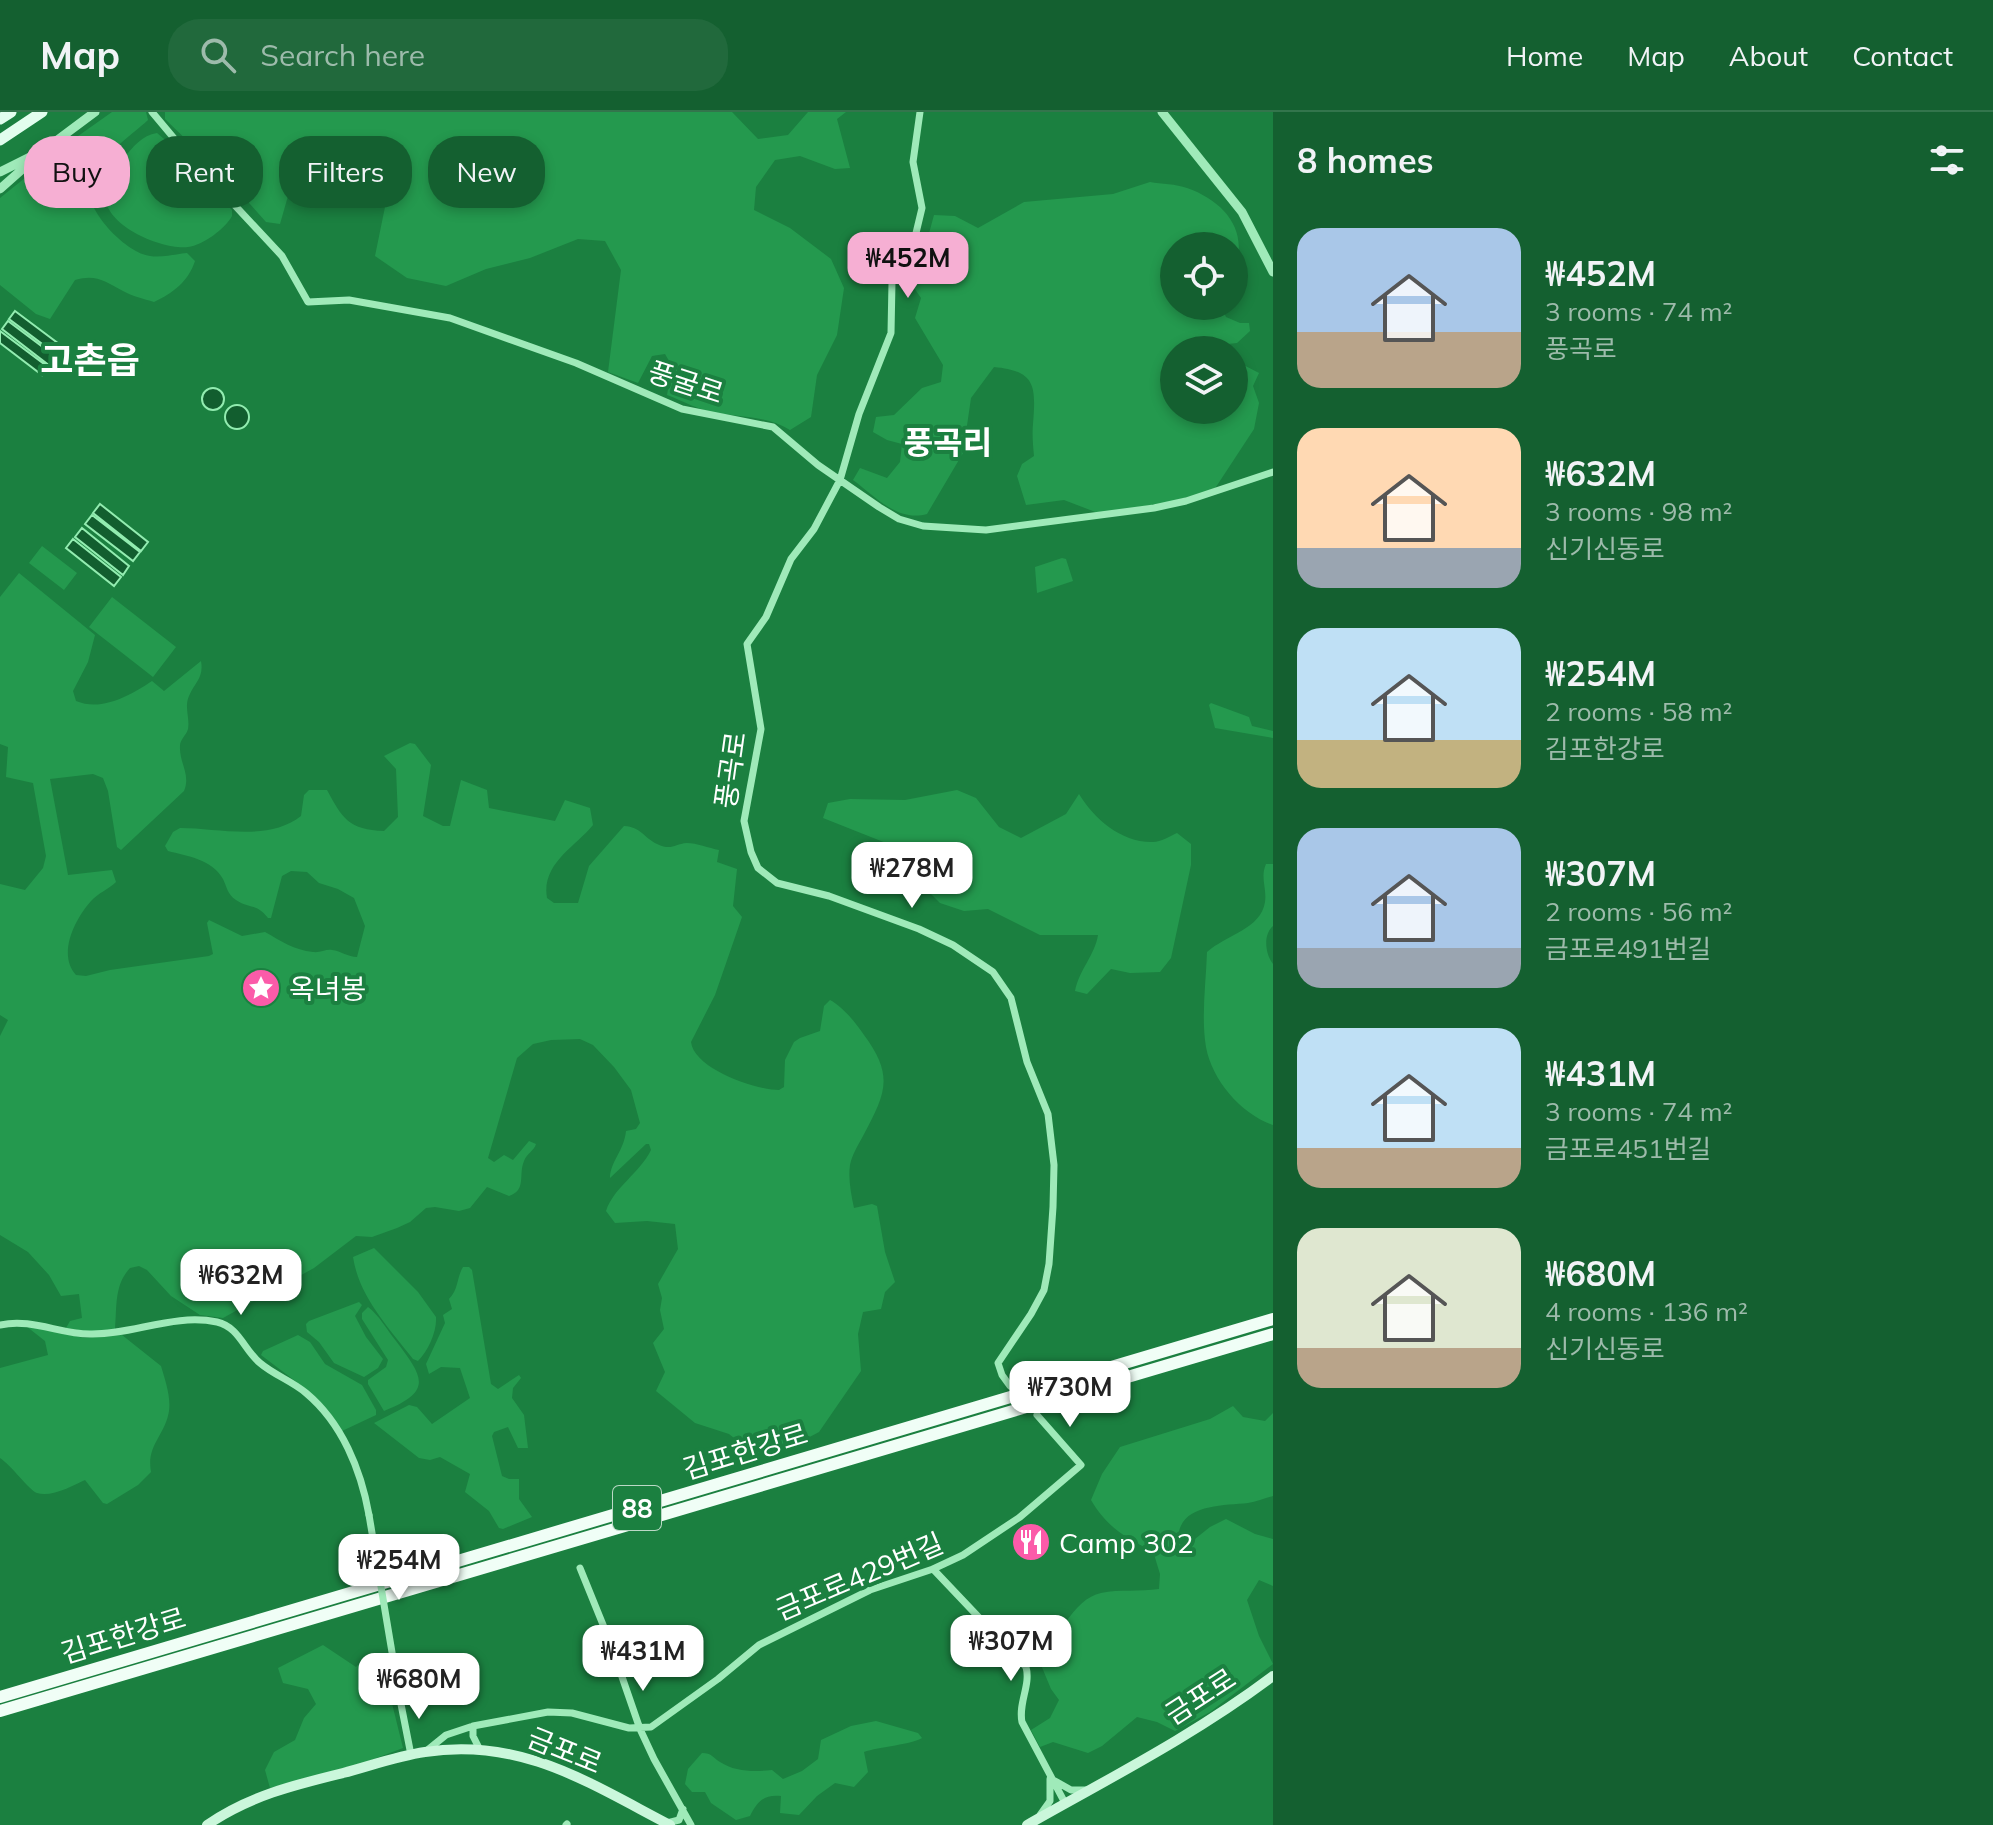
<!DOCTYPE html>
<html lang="en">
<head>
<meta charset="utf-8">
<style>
	:root { --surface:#146030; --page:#21693c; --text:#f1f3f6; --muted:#9dbbab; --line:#33754c; --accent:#f6afd3 }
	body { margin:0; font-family:Mulish,"Noto Sans KR",sans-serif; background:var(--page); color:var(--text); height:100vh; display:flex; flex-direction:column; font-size:30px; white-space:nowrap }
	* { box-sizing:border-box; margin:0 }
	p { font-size:26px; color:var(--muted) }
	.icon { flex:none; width:44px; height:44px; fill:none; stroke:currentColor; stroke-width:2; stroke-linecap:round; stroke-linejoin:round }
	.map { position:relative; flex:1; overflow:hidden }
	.drawer { display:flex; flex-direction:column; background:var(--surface); width:720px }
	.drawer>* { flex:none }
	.hud { position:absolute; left:24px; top:24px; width:760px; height:72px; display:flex; gap:16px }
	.tools { position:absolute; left:1160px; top:120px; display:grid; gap:16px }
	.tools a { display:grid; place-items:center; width:88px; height:88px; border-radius:50%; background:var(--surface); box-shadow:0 4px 12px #0003; font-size:40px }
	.price { position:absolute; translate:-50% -68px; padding:0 18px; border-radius:16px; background:#fff; color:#222; font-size:26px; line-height:52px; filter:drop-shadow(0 2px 4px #0008) }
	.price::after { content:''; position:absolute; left:50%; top:48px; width:24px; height:18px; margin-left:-12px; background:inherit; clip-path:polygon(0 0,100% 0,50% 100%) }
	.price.selected { background:var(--accent); color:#111 }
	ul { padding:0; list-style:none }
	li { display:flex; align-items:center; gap:24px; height:200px; padding:0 24px }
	li span { display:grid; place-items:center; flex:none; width:224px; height:160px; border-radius:24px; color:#555 }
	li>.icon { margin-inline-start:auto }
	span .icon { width:96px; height:96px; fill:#fffc; stroke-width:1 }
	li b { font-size:34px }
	h2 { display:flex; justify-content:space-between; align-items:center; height:96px; padding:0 24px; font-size:34px }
	.chip { padding:0 28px; border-radius:32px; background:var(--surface); box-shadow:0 4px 12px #0003; font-size:28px; line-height:72px }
	.chip.selected { background:var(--accent); color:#111 }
	header { display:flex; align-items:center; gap:48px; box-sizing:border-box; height:112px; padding:0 40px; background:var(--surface); border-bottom:2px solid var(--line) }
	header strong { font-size:38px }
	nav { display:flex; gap:44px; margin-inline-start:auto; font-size:28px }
	.search { width:560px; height:72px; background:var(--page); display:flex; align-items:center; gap:20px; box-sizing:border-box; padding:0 28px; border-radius:32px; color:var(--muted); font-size:30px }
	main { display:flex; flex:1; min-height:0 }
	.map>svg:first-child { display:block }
</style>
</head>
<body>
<header>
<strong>Map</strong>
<div class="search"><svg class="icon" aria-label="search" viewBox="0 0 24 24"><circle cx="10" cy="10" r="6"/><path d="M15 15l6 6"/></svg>Search here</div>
<nav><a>Home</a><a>Map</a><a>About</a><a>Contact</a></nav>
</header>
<main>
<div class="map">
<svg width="1273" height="1713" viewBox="0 0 1273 1713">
	<rect width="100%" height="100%" fill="#1b8040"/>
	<!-- green -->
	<path fill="#24994e" d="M112,0H146L148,8C132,23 94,49 89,71C83,97 126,141 150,144C161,146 176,142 187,141L195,149C188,170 173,181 154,190C144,187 132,184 123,179C104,169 96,162 75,168L50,207L36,202L0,173V86L71,29Z
		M165,0H732L758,27L788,23L808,0H846L837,7L850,56L835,57L800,44L775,48L756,75L754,98L790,116L831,147L844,176L837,223L817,263L811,305L790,318C767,304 741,305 715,301C699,298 683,289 667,283L672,254L665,242L652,244L638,271L608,260L621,158L605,129L578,127L530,146L486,157L446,174L407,166L375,144L385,95L351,81L328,58L309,51L290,77L280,112L266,110L232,72L165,7Z
		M157,21L175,36L232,98V104C225,117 203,133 188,135C163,138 106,115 105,84C105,71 117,56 124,46C133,35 142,23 157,21Z
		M1150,70C1161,72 1176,72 1187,76C1224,89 1250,119 1234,158V134H1174V194H1221L1226,205L1240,211H1249L1250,219L1237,231L1218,233L1208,225L1189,229L1183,234L1184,238H1174V298H1234V248L1259,261L1253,274L1259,291L1254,317L1214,378L1165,391L1098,401L1064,388L1026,393L1017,364L1022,352L1034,344C1033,333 1032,322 1033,312C1036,274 1036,259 994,255L971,286L963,341L927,402C897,410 876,385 853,368L860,356L887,366L900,350L902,332L887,328L873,320L876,305L894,303L922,276L941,270L943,253L915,206L921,186L905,163L928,125L934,103L955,104L978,116L1024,90L1113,82Z
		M42,434L77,461L64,478L29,451Z
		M1062,446L1066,447L1073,469L1037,481L1035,455Z
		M19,461L95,523L88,550L73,579L76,589C102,600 131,583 152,569L164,579L201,549C204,566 195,570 189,584C184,595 190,606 188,617C186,624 180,627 180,634C179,651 191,662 184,679L121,738L117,735L108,679L103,666L93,662L50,667L68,763L112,758L116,770C109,777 98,781 91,789C75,807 57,842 76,863L86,864L110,858L209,844L213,842L207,811L209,808L242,824L265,820C281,829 294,838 313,840C320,841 326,837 332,838C341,839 348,845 357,845L365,814L354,786L338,777L319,771L307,760L291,759L282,764L271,806H268C257,791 249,797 236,788C227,782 227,775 223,767C212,747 187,744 168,739L165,734L173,720L180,716C218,716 268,730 301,704L304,683L309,678H327C342,706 349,718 384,719L398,705L396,657L384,644L410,631L415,632L431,653L423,704L443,714H450L461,668L487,678L489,696L555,709L565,688L590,696L593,713C575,735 541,752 547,786L554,791H578L589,754L624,714C641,715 643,725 657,732C672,739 674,732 687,731C696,731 709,736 719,738L717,750L737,757L733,794L742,805L715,883L691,930C694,957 756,978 779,978L784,975L785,948L794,930L800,926L820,919L824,894L830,888C843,895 856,911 864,923C895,965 885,982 863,1024C858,1033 852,1043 850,1053C848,1066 851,1082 854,1096L872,1092L877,1094L885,1140L895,1170L885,1180L881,1197L863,1200L858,1222L861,1259L819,1320L804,1328L754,1342L729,1322L695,1311L656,1279L665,1260L653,1231L664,1217L660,1198L662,1186L658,1172L678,1137L675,1112L647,1109L615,1111L606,1099C614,1075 640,1061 651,1038L649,1032H646L610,1066C610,1050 624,1039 626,1019L636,1017L640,1011L631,978L614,955L593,933L580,927L551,928L533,932L517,946L488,1046L494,1050L504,1043L513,1048L529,1029L536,1032C534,1039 527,1041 524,1049C518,1063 527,1078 509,1084L487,1075L470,1096L459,1099L435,1095L426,1096L410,1110L397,1116L372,1125L356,1124L314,1156L223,1206L200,1203L171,1184L147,1158L139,1154L130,1156C114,1173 117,1195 115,1217L91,1220L66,1216L70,1209L82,1206L79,1182L61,1184L49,1163L28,1140L0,1123V924L8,908L0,903V772L25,778L43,756L46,744L33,671L6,665L8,635L0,632V485Z
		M112,485L176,535L153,565L89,515Z
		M1211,591L1249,605L1252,614L1273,619V626L1215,616L1209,593Z
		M957,678L976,686L999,715L1021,726L1066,702L1079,682C1094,707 1122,731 1153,730C1161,730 1170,724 1177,721L1191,732V753L1171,846L1160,860L1130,861L1111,857L1087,882L1075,879C1079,858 1095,843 1098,823H1040L988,797L964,799L940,791L924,775L894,766L878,752L886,731L823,706L828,691L850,687L905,688Z
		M1266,752H1273V814C1263,822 1265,842 1273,852V1013C1241,1002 1212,968 1206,935C1201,905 1206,871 1207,840C1226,823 1261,817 1265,790C1267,776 1260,766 1266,752Z
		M374,1136L418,1180L436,1205C437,1220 428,1239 418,1249L413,1247C389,1216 359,1185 353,1145Z
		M463,1155H469L472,1158L491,1272L498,1277L519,1263L521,1266L513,1276L512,1286L524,1303L528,1336H518L508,1315L494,1320L492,1324L502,1364L509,1367H519V1387L532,1405L503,1417L499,1416L489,1399L465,1380L470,1362L440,1345L430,1348L419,1346L374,1311L409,1293L417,1295L432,1312L470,1286L460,1256L441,1255L429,1262L426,1252L445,1211L443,1203L452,1197L449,1187C459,1177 456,1167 463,1155Z
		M359,1190L362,1193L355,1204L366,1225L383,1247L378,1256L364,1265L334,1251L319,1230L307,1220L306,1212L309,1209Z
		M368,1195C379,1203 387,1218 396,1229C422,1264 435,1279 384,1299L368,1272V1268L386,1255L388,1248L362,1207V1201Z
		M26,1214L84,1226L122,1223L161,1254C165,1268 171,1284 169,1299C165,1324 146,1333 151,1360L138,1373L107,1392L103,1391L85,1368C74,1373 51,1386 37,1381C29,1378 11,1353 0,1346V1256L48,1243L45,1229Z
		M298,1223L310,1230L325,1252L362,1273L376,1298V1303L342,1319L303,1275L261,1243L263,1239Z
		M1233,1294L1243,1305L1265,1309L1273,1301V1384C1265,1386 1256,1390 1248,1391C1219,1394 1176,1392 1178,1431L1185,1435L1210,1415L1226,1407L1255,1422L1273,1427V1474L1259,1468L1247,1488L1259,1524L1273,1552L1210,1600L1175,1619L1157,1610L1137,1605L1102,1634L1088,1641L1053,1630L1040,1635L1031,1618L1050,1606L1059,1588L1051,1577L1041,1553C1053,1531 1074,1486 1101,1481C1120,1477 1140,1480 1159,1477L1160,1462L1153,1439C1125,1426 1107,1415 1091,1388L1102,1362L1120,1335L1210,1307Z
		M323,1533L356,1555L364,1547L383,1555L403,1636L366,1650L270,1676L265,1658L274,1640L295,1628L304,1606L316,1592L308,1577L283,1571L278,1556Z
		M876,1609L918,1621L922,1626C914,1632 878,1635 864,1640L868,1660L854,1675L835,1671L817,1684L799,1703L780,1701L781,1684C764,1682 757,1690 750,1704L736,1708L711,1691L705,1680H692L685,1672L688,1657L702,1641C712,1641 712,1645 720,1650C735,1660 755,1660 772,1658L783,1667L802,1659L818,1647L821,1628L851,1614Z"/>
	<!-- water -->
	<path fill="#125e2f" stroke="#92ecb0" stroke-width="2" d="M15,199L63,235L57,243L9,207Z
		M8,209L56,245L50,254L2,217Z
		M0,219L48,255L42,263L0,231Z
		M202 287a11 11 0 1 1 22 0a11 11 0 1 1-22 0Z
		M225 305a12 12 0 1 1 24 0a12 12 0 1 1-24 0Z
		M100,392L148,430L141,439L93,401Z
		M92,403L140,440L133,449L85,412Z
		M82,416L129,454L123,463L75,425Z
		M73,427L121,465L114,474L66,436Z"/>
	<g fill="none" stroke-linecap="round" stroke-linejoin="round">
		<!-- minor -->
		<path stroke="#9feab9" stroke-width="7" d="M152,0L188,43L282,144L308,190L349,188L450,206L576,251L682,297L773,315L818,353L879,395L899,407L923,414L986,418L1154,396L1186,389L1273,360
			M920,0L913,50L922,96L916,121L892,170L891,221L859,302L840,368L814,417L791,447L766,505L747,532L761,617L744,709L751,740L758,756L777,771L829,784L919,817L953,833L993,860L1011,886L1027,950L1048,1002L1054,1053L1053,1095L1049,1152L1044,1178L1031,1202L998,1251L1002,1263L1010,1274
			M0,1213C32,1206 59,1222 90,1222C132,1223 174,1201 217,1210C239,1215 244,1238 260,1251C274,1263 292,1269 306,1281C342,1311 361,1358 369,1403
			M580,1456L610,1530L640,1617L654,1647L691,1713
			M933,1457L1026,1555C1031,1573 1018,1591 1022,1610L1065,1691
			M399,1582L411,1643
			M473,1614V1624L480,1638
			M425,1640L446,1623L473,1614L548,1600L572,1601L629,1616L651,1615L718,1567L759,1533L870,1478L933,1457L963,1443L1020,1405L1081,1353L1037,1303
			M1055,1669L1071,1678H1087
			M1040,1703L1050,1689V1667
			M667,1711L679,1708L683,1697
			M566,1713L567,1712"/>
		<!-- tertiary -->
		<path stroke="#9feab9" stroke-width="9" d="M1162,0L1242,100L1273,160
			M0,60L34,43
			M0,77L44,38L95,0"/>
		<!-- secondary -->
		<path stroke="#caf7db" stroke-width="10" d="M207,1713C249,1684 294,1673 343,1661C370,1654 397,1644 425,1640C521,1625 589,1671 670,1713
			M1027,1713C1110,1666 1196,1622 1273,1564"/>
		<!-- primary -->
		<path stroke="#e2feee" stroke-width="11" d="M0,7L11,0
			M0,28L42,0"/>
		<!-- trunk -->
		<path stroke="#f0fef6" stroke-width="12" d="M0,1585L1273,1207
			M0,1599L1273,1222"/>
		<!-- minor-bridge -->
		<path stroke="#9feab9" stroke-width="7" d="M369,1403L399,1582"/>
	</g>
	<!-- icons -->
	<defs>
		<symbol id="sight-disc" viewBox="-11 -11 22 22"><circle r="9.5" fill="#fb5ba9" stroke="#1b8040"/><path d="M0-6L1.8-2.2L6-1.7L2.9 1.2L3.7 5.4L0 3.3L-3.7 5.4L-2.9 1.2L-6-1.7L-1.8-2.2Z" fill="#fff"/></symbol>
		<symbol id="restaurant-disc" viewBox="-11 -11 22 22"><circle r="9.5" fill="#fb5ba9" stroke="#1b8040"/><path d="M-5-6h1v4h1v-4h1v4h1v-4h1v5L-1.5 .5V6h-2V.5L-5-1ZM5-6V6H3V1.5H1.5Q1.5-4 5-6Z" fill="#fff"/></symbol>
	</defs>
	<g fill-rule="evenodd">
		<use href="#sight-disc" x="239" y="854" width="44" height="44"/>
		<use href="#restaurant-disc" x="1009" y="1408" width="44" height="44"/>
	</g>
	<g text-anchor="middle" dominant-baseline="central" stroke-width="8" stroke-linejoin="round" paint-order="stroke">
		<!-- shield labels -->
		<rect fill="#1b8040" stroke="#bbd9c6" stroke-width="2" x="613" y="1374" width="48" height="44" rx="6"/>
		<g font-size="26" font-weight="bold" fill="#fff">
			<text x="637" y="1396">88</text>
		</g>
		<!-- street labels -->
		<g font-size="28" fill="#fff" stroke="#1b8040">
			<text transform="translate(686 270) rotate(18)">풍굴로</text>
			<text transform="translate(730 658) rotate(-82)">풍곡로</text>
			<text transform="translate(745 1339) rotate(-17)">김포한강로</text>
			<text transform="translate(859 1464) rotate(-23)">금포로429번길</text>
			<text transform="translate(123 1523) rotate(-17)">김포한강로</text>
			<text transform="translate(1200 1584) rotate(-33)">금포로</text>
			<text transform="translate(565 1638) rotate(22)">금포로</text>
		</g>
		<!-- poi labels -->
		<g font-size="28" fill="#fff" stroke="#1b8040" text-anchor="start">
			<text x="289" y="876">옥녀봉</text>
			<text x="1059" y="1430">Camp 302</text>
		</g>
		<!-- quarter labels -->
		<g font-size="32" font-weight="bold" fill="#fff" stroke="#1b8040">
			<text x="948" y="330">풍곡리</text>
		</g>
		<!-- district labels -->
		<g font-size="36" font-weight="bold" fill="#fff" stroke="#1b8040">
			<text x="90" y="247">고촌읍</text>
		</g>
	</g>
</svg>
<div class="tools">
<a><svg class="icon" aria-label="locate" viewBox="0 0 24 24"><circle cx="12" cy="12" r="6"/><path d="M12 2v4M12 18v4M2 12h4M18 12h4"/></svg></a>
<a><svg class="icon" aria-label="layers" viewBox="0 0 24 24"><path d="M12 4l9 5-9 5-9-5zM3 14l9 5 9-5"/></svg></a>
</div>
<b class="price selected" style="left:908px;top:188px">₩452M</b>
<b class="price" style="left:912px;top:798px">₩278M</b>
<b class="price" style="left:241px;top:1205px">₩632M</b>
<b class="price" style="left:1070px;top:1317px">₩730M</b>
<b class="price" style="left:399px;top:1490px">₩254M</b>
<b class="price" style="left:1011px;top:1571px">₩307M</b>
<b class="price" style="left:643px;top:1581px">₩431M</b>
<b class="price" style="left:419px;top:1609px">₩680M</b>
<div class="hud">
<a class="chip selected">Buy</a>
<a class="chip">Rent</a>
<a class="chip">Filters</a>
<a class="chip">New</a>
</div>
</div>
<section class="drawer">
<h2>8 homes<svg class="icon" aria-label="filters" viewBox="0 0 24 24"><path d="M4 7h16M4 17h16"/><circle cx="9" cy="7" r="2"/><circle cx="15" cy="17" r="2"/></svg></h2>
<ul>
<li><span style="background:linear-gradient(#a9c7e8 65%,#b9a48a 0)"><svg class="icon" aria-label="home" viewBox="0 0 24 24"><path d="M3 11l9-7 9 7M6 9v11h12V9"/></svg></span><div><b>₩452M</b><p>3 rooms · 74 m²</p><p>풍곡로</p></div></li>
<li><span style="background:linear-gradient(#ffd9b3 75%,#9aa5b1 0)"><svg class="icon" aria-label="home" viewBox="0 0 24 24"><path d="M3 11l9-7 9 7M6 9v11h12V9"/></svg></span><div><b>₩632M</b><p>3 rooms · 98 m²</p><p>신기신동로</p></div></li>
<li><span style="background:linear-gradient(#bfe0f5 70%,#c2b280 0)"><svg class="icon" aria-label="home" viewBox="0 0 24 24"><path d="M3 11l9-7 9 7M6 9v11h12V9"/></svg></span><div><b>₩254M</b><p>2 rooms · 58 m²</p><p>김포한강로</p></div></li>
<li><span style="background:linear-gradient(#a9c7e8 75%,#9aa5b1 0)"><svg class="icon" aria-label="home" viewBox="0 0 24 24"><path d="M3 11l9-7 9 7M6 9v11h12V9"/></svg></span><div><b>₩307M</b><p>2 rooms · 56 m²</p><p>금포로491번길</p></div></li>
<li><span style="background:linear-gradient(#bfe0f5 75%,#b9a48a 0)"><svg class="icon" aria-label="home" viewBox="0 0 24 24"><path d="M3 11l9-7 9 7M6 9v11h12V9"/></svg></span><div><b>₩431M</b><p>3 rooms · 74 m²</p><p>금포로451번길</p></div></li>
<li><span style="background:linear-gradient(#dfe7d0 75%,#b9a48a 0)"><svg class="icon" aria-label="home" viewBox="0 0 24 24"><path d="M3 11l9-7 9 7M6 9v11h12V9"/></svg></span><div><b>₩680M</b><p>4 rooms · 136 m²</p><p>신기신동로</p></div></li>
</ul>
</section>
</main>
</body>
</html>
